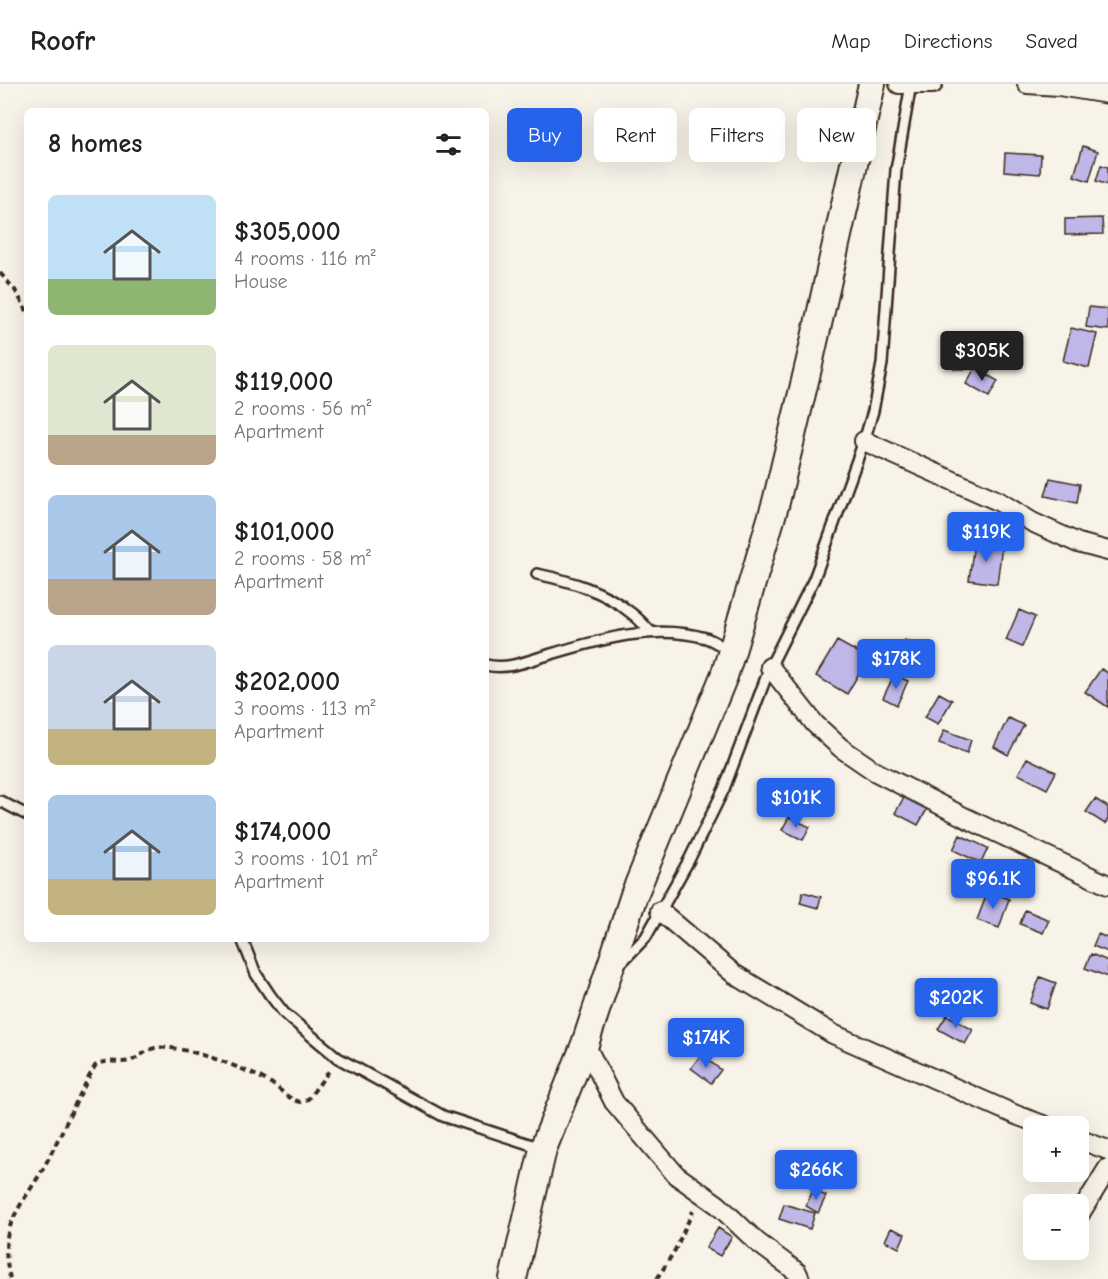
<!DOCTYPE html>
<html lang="en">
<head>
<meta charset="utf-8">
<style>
	:root { --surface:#fff; --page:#f2f2f2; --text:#222; --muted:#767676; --line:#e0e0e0; --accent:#2563eb }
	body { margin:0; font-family:"Comic Neue",sans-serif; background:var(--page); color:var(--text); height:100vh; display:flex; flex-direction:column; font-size:22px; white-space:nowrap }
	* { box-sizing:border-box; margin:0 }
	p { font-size:20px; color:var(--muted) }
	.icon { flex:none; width:33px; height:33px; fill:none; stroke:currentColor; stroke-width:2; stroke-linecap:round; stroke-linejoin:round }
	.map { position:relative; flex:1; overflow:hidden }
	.drawer { position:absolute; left:24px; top:24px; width:465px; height:834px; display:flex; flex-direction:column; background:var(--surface); border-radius:9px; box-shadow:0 6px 24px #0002 }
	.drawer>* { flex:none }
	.hud { position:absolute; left:507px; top:24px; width:510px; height:54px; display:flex; gap:12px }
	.controls { position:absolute; left:1023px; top:1032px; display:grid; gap:12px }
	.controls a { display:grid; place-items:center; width:66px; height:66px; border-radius:9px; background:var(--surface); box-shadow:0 6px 24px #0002; font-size:30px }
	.price { position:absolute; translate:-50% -51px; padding:0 14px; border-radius:6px; background:var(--accent); color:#fff; font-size:20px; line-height:39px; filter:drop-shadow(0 2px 3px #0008) }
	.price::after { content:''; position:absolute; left:50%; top:36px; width:18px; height:14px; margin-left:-9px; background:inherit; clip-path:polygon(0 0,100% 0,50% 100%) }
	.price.active { background:#222; color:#fff }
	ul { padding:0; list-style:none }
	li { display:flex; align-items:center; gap:18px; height:150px; padding:0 24px }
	li span { display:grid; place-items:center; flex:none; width:168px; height:120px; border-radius:9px; color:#555 }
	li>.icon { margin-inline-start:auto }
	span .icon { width:72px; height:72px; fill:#fffc; stroke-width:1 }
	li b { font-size:26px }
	h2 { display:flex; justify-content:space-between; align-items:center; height:72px; padding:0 24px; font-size:26px }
	.chip { padding:0 21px; border-radius:9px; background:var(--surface); box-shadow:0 6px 24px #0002; font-size:21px; line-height:54px }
	.chip.active { background:var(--accent); color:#fff }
	header { display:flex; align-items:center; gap:36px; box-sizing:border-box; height:84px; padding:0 30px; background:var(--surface); border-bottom:2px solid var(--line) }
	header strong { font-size:28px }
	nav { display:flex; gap:33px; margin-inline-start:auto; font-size:21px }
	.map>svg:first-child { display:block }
</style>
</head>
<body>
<header>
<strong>Roofr</strong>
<nav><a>Map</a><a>Directions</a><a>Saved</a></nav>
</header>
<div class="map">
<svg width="1108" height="1195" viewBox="0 0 1108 1195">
	<rect width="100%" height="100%" fill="#f7f3e8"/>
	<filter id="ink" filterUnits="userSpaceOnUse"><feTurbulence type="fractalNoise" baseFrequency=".0167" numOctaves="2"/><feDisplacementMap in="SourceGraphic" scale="12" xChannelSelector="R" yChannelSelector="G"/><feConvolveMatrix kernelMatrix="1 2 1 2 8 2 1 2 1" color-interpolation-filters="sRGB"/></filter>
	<g filter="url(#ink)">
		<!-- building -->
		<path fill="#bfb7e8" stroke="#3b2a1e" stroke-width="1.5" d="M1083,62L1098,67L1089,97L1074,92Z
			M1005,69L1041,71L1040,90L1004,87Z
			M1101,81L1108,83V101L1096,97Z
			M1102,134L1103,150L1065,151V135Z
			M1089,223L1108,225V246L1086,243Z
			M1071,244L1097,250L1089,284L1063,277Z
			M955,259L976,260L975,285H954Z
			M975,284L998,297L989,313L966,300Z
			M1050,394L1080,400L1077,419L1045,412Z
			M974,458L1002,462L997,500L969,496Z
			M1019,526L1035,533L1022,563L1006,556Z
			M905,556L922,564L912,583L896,575Z
			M837,557L868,574L847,610L816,592Z
			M1101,585L1108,589V623L1085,608Z
			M894,591L908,597L897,621L883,614Z
			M939,609L952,616L938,640L925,633Z
			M1008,634L1024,641L1008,671L994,663Z
			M944,646L971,656L967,669L939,659Z
			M1027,674L1056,688L1047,705L1018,690Z
			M906,710L929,722L918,741L895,729Z
			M1095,715L1108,723V735L1105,740L1086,728Z
			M789,733L810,743L803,756L782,746Z
			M960,751L988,764L981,779L953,766Z
			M988,807L1009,815L999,844L977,836Z
			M803,808L821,813L818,824L800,819Z
			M1025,826L1049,836L1043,849L1020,840Z
			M1098,850L1108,854V868L1093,862Z
			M1091,870L1108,877V893L1085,884Z
			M1040,893L1056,899L1047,925L1030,919Z
			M947,931L973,946L965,960L938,945Z
			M701,971L721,986L711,999L691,984Z
			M813,1106L826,1112L818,1129L806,1122Z
			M784,1120L815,1129L810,1145L779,1135Z
			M718,1144L732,1153L720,1172L706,1164Z
			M891,1144L905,1150L899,1164L885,1157Z"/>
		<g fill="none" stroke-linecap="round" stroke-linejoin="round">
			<defs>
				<path id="lane" d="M537,490C570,497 605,507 631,529C638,534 645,542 651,548
					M486,581C508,586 527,577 548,571C598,556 653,539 706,554C714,557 722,562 730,567
					M0,717L27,731
					M242,855L256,890L270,911L284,929L338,974L443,1032L541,1064
					M621,879L646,853L689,776L724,705L770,583L814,495L864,357L873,327L882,280L896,86L911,0"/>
				<path id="street" d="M899,0H933
					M1027,0L1059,2L1108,10
					M864,357L998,417L1032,438L1078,459L1108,467
					M770,583L815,640L841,664L876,688L966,734L1108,801
					M660,827L734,890L833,950L1016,1031L1046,1042
					M585,960L614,1018L676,1091L718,1121L757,1158L797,1188L800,1195
					M1078,1055L1108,1066
					M1078,1133L1108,1084"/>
				<path id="secondary" d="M513,1195L543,1065L585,960L634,811L724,592L732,567L776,418L810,276L872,0"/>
			</defs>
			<!-- lane casing -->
			<use href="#lane" stroke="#3b2a1e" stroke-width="14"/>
			<!-- street casing -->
			<use href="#street" stroke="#3b2a1e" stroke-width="22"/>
			<!-- secondary casing -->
			<use href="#secondary" stroke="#3b2a1e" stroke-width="30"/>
			<!-- path -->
			<path stroke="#3b2a1e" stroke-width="4" stroke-dasharray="6 4.5" stroke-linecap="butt" d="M0,189L15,206L27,227
				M10,1195C7,1180 4,1164 8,1149C14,1126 31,1106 43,1085C61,1051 76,1016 95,982C106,974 118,980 130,977C139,974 145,966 155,964C183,960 244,984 269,998C280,1004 287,1015 300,1018L308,1015L329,987
				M657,1195L675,1166L693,1127"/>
			<!-- lane -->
			<use href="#lane" stroke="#f7f3e8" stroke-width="9"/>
			<!-- street -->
			<use href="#street" stroke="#f7f3e8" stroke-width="18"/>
			<!-- secondary -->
			<use href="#secondary" stroke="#f7f3e8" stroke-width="26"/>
		</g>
	</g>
</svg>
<div class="controls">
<a>+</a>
<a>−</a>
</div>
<b class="price active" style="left:982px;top:298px">$305K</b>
<b class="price" style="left:986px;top:479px">$119K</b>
<b class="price" style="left:896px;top:606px">$178K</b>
<b class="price" style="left:796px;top:745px">$101K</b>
<b class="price" style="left:993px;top:826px">$96.1K</b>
<b class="price" style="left:956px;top:945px">$202K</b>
<b class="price" style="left:706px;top:985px">$174K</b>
<b class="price" style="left:816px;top:1117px">$266K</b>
<div class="hud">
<a class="chip active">Buy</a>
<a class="chip">Rent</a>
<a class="chip">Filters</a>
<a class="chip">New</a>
</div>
<section class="drawer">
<h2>8 homes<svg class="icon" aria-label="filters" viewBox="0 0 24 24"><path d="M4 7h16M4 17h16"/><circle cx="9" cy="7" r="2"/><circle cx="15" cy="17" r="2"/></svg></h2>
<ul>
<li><span style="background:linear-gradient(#bfe0f5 70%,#8fb573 0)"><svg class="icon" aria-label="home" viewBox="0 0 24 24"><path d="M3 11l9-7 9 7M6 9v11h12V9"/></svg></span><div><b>$305,000</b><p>4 rooms · 116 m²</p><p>House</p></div></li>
<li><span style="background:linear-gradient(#dfe7d0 75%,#b9a48a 0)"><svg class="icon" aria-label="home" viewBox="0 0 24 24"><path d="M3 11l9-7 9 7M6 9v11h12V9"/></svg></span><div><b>$119,000</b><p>2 rooms · 56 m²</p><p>Apartment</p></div></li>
<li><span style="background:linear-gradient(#a9c7e8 70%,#b9a48a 0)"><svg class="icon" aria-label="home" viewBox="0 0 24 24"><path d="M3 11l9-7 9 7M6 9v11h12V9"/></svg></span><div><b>$101,000</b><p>2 rooms · 58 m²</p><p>Apartment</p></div></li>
<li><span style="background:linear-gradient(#c9d6e8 70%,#c2b280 0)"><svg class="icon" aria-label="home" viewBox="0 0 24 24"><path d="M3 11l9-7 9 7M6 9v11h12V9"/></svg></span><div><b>$202,000</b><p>3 rooms · 113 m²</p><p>Apartment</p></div></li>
<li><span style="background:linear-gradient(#a9c7e8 70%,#c2b280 0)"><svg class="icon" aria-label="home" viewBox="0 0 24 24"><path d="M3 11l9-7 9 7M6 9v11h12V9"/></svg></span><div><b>$174,000</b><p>3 rooms · 101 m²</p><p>Apartment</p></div></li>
</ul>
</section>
</div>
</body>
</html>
